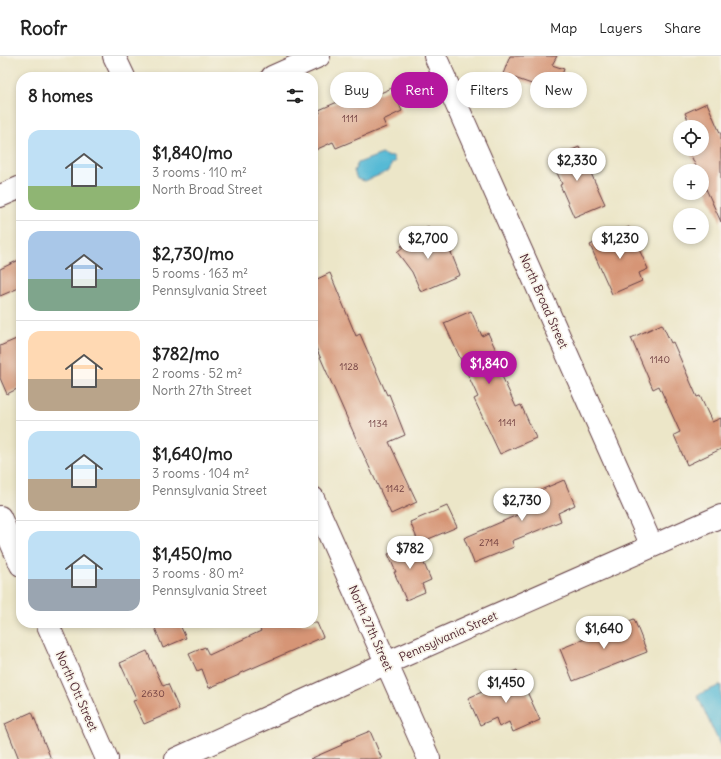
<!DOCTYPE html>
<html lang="en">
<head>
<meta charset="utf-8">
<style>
	:root { --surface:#fff; --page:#f6f6f6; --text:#222; --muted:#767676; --line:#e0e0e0; --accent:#b5179e }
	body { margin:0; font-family:Delius,sans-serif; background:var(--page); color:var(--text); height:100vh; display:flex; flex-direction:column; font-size:15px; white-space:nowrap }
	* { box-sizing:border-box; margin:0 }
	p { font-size:13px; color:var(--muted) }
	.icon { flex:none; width:22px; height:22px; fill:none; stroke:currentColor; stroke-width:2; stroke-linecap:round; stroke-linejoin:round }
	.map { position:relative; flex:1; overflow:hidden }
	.sheet { position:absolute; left:16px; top:16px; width:302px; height:556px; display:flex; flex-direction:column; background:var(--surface); border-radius:16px; box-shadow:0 2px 6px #0003 }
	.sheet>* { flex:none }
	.top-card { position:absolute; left:330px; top:16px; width:331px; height:36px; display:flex; gap:8px }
	.buttons { position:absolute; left:673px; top:64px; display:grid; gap:8px }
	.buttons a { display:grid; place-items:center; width:36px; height:36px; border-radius:50%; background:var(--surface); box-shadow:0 2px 6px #0003; font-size:20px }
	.price { position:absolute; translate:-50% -34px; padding:0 9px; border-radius:14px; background:#fff; color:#222; font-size:13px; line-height:26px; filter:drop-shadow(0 1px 2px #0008) }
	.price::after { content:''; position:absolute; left:50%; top:24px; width:12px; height:9px; margin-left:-6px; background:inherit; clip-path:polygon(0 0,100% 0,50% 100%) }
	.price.on { background:var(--accent); color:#fff }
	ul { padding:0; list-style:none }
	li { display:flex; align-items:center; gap:12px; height:100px; padding:0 12px }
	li+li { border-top:1px solid var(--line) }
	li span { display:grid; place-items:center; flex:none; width:112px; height:80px; border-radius:12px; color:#555 }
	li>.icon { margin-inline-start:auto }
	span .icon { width:48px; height:48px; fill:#fffc; stroke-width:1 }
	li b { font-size:17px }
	h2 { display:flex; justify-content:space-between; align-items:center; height:48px; padding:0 12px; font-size:17px }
	.chip { padding:0 14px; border-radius:18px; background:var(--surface); box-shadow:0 2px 6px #0003; font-size:14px; line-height:36px }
	.chip.on { background:var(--accent); color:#fff }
	header { display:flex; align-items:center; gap:24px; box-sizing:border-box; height:56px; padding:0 20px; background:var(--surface); border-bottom:1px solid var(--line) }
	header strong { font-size:19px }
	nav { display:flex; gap:22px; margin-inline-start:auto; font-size:14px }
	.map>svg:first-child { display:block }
</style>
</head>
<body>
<header>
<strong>Roofr</strong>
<nav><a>Map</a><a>Layers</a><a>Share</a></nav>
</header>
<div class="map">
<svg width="721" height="703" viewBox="0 0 721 703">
	<rect width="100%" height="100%" fill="#f7f3e8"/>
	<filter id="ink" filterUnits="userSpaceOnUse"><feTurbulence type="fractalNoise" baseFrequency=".025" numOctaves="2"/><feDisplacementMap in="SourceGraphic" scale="8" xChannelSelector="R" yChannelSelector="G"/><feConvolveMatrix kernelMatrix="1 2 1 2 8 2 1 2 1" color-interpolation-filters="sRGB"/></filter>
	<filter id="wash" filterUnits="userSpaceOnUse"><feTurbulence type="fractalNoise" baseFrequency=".012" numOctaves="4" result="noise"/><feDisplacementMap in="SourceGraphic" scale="16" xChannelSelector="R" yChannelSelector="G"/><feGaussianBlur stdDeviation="0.9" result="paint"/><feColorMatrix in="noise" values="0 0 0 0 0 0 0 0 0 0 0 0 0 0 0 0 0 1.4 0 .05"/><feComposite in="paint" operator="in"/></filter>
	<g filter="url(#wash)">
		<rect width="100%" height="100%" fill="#ece6c8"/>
		<!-- water -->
		<path fill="#57bad5" stroke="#506c80" d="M382,98L389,101L393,100L395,106L392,107L389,115L365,125L357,123L354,115L358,107Z
			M721,629V691L697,639Z"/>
		<g id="blocks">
			<!-- building -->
			<path fill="#d69576" d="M510,0H557L552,9L564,13L557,33L544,29L543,32L503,18Z
				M392,32L402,55L383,64L386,71L336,92L333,86L313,95V60L320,57L319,54L342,44L343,46L362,39L364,44Z
				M707,47L721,79V166L702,124V115H698L688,93H702V71H684L690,68L685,57Z
				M579,91L605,148L574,161L560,129L562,128L551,103Z
				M428,171L446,195L450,194L460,219L421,236L412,216L397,196L403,191L401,190Z
				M629,171L648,213L639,217L642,225L612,238L590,189Z
				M21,203V231L0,240V213Z
				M330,217L356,280L360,278L387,339L389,338L405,379L389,386L417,446L391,458L355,380L313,285V225Z
				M471,255L482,280L488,277L502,307L497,309L516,351L521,349L536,382L500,398L474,343L478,341L444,267Z
				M662,268L671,287L673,286L697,341L700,340L712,366L721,362V393L687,409L674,379L680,376L659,330L653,333L631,282Z
				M21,281V331L7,338L0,322V290Z
				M564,424L575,449L558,457L561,465L512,485L514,491L474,507L464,482L522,457L517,444Z
				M447,450L457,471L419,487L410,466Z
				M415,486L431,524L422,528L425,536L406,544L394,516H396L388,498Z
				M634,563L647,596L573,625L560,593Z
				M153,567H179L186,582L163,592Z
				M257,567H317L323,581L239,618V619L209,632L202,613L197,615L189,598L205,591L209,599L261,575Z
				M147,595L163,630L168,628L179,653L144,668L133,645L137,644L120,607Z
				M517,614L540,664L513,676L509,666L499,671L496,662L480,669L468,642L503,627L500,621Z
				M32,656L51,703H19L5,668Z
				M370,675L382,703H310L342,689L341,687Z"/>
		</g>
	</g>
	<g filter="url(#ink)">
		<use href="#blocks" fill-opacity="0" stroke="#623d43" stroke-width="1"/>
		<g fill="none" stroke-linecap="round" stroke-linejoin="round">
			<defs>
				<path id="minor" d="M114,0L124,21
					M435,0L652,490
					M272,21L319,0
					M0,140L21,131
					M313,442L429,703
					M0,461L21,509
					M47,567L107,703
					M176,703L387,607L721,460"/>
			</defs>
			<!-- minor casing -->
			<use href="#minor" stroke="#623d43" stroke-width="24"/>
			<!-- minor -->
			<use href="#minor" stroke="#fff" stroke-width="22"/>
		</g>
	</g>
	<g text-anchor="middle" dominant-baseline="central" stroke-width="3.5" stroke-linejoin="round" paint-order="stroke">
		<!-- number labels -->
		<g font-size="10" fill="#6d3c3e">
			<text x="350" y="62">1111</text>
			<text x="660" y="303">1140</text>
			<text x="349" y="310">1128</text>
			<text x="507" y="366">1141</text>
			<text x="378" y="367">1134</text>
			<text x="395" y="432">1142</text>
			<text x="489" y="486">2714</text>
			<text x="153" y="637">2630</text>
		</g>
		<!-- street labels -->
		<g font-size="12" fill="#4a1f2b" stroke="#f7f3e8">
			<text transform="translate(544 245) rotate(66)">North Broad Street</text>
			<text transform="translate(371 572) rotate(66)">North 27th Street</text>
			<text transform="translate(448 580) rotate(-24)">Pennsylvania Street</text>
			<text transform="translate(77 635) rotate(66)">North Ott Street</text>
		</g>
	</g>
</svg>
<div class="buttons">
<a><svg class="icon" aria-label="locate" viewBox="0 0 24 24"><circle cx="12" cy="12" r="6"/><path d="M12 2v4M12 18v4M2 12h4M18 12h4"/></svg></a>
<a>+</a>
<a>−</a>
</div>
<b class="price" style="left:577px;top:126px">$2,330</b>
<b class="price" style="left:428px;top:204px">$2,700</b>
<b class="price" style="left:620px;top:204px">$1,230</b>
<b class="price on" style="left:489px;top:329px">$1,840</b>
<b class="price" style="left:522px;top:466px">$2,730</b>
<b class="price" style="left:410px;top:514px">$782</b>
<b class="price" style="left:604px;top:594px">$1,640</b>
<b class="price" style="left:506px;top:648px">$1,450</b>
<div class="top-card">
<a class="chip">Buy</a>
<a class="chip on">Rent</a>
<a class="chip">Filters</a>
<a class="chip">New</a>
</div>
<section class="sheet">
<h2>8 homes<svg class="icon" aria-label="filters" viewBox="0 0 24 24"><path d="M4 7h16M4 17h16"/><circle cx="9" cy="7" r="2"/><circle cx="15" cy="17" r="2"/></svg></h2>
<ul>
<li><span style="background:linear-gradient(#bfe0f5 70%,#8fb573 0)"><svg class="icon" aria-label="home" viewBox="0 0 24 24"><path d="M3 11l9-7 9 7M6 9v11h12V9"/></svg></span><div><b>$1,840/mo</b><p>3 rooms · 110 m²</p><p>North Broad Street</p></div></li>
<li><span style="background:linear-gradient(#a9c7e8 60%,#7fa58c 0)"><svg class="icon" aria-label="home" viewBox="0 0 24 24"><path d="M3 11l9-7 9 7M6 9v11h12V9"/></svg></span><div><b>$2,730/mo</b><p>5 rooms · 163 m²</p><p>Pennsylvania Street</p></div></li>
<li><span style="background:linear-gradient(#ffd9b3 60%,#b9a48a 0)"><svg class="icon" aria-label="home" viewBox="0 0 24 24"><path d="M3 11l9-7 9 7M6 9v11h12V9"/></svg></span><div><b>$782/mo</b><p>2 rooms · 52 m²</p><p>North 27th Street</p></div></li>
<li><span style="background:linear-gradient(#bfe0f5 60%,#b9a48a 0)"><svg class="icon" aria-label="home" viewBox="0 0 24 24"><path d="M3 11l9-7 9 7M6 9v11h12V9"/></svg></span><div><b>$1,640/mo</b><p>3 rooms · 104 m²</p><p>Pennsylvania Street</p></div></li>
<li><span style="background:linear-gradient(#bfe0f5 60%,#9aa5b1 0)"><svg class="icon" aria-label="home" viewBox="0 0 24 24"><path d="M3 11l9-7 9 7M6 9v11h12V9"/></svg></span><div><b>$1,450/mo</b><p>3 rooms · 80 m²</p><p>Pennsylvania Street</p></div></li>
</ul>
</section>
</div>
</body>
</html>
